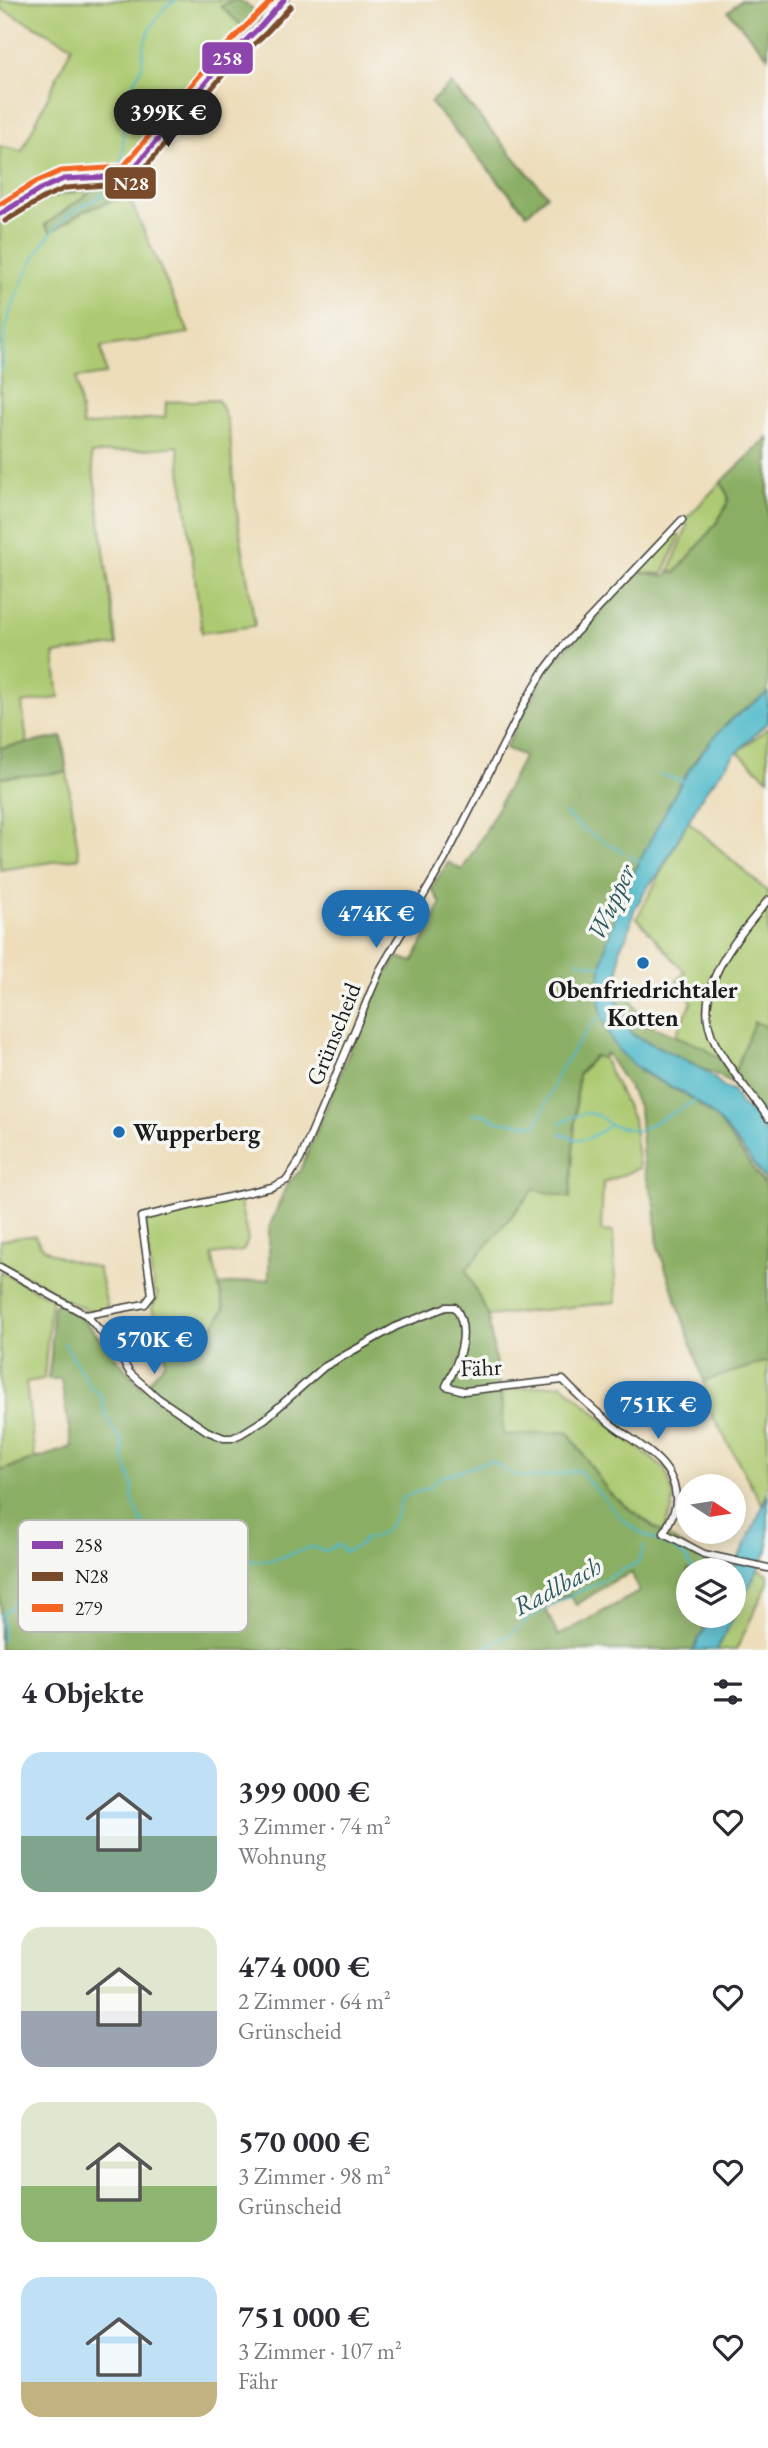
<!DOCTYPE html>
<html lang="de">
<head>
<meta charset="utf-8">
<style>
	:root { --surface:#fff; --page:#f7f7f7; --text:#2b2b33; --muted:#7c7c81; --accent:#1f6fb2 }
	body { margin:0; font-family:"EB Garamond",serif; background:var(--page); color:var(--text); height:100vh; display:flex; flex-direction:column; font-size:26px; white-space:nowrap }
	* { box-sizing:border-box; margin:0 }
	p { font-size:23px; color:var(--muted) }
	.icon { flex:none; width:38px; height:38px; fill:none; stroke:currentColor; stroke-width:2; stroke-linecap:round; stroke-linejoin:round }
	.map { position:relative; height:1650px; overflow:hidden }
	.sheet { display:flex; flex-direction:column; background:var(--surface); flex:1 }
	.sheet>* { flex:none }
	.needle { width:46px; rotate:102deg }
	.controls { position:absolute; left:676px; top:1474px; display:grid; gap:14px }
	.controls a { display:grid; place-items:center; width:70px; height:70px; border-radius:50%; background:var(--surface); box-shadow:0 4px 18px #0003; font-size:35px }
	.price { position:absolute; translate:-50% -60px; padding:0 16px; border-radius:24px; background:var(--accent); color:#fff; font-size:23px; line-height:46px; filter:drop-shadow(0 2px 4px #0008) }
	.price::after { content:''; position:absolute; left:50%; top:42px; width:21px; height:16px; margin-left:-10px; background:inherit; clip-path:polygon(0 0,100% 0,50% 100%) }
	.price.current { background:#222; color:#fff }
	ul { padding:0; list-style:none }
	li { display:flex; align-items:center; gap:21px; height:175px; padding:0 21px }
	li span { display:grid; place-items:center; flex:none; width:196px; height:140px; border-radius:21px; color:#555 }
	li>.icon { margin-inline-start:auto }
	span .icon { width:84px; height:84px; fill:#fffc; stroke-width:1 }
	li b { font-size:30px }
	h2 { display:flex; justify-content:space-between; align-items:center; height:84px; padding:0 21px; font-size:30px }
	.map>svg:first-child { display:block }
</style>
</head>
<body>
<div class="map">
<svg width="768" height="1650" viewBox="0 0 768 1650">
	<rect width="100%" height="100%" fill="#f6f6f2"/>
	<filter id="ink" filterUnits="userSpaceOnUse"><feTurbulence type="fractalNoise" baseFrequency=".0143" numOctaves="2"/><feDisplacementMap in="SourceGraphic" scale="14" xChannelSelector="R" yChannelSelector="G"/><feConvolveMatrix kernelMatrix="1 2 1 2 8 2 1 2 1" color-interpolation-filters="sRGB"/></filter>
	<filter id="wash" filterUnits="userSpaceOnUse"><feTurbulence type="fractalNoise" baseFrequency=".00686" numOctaves="4" result="noise"/><feDisplacementMap in="SourceGraphic" scale="28" xChannelSelector="R" yChannelSelector="G"/><feGaussianBlur stdDeviation="1.57" result="paint"/><feColorMatrix in="noise" values="0 0 0 0 0 0 0 0 0 0 0 0 0 0 0 0 0 1.4 0 .05"/><feComposite in="paint" operator="in"/></filter>
	<g filter="url(#wash)">
		<rect width="100%" height="100%" fill="#edddba"/>
		<!-- green -->
		<path fill="#adca72" stroke="#647347" stroke-width="2" d="M0,0H235L221,6L247,31L121,168L100,174L59,173L0,207V146L22,151L72,46L0,8Z
			M94,190L45,225L51,232L84,211L128,195L189,333L101,347L106,374L76,378L83,426L165,417L166,402L218,400C234,425 230,451 233,480C238,528 248,577 255,626L202,633L178,446L91,454L117,645L54,654L59,698L22,703L27,743L0,748V224C30,202 57,193 94,190Z
			M721,482C723,486 727,492 728,497C731,511 686,561 675,573L669,572L687,527V518Z
			M673,533L679,535V538L663,574L640,572L638,570Z
			M768,728V779L738,752Z
			M67,772L79,858L0,870V778Z
			M688,821L768,892V1029L766,1026L754,1022L736,1071L706,1049L675,1036L692,1002L676,981L685,972L637,918Z
			M595,1056L603,1058L633,1119L639,1168L603,1183L601,1231L613,1232L616,1302L488,1316L466,1270L534,1189L570,1197L578,1075Z
			M239,1197L248,1240L243,1251L212,1255L224,1309L214,1327L164,1348L152,1308L158,1293L154,1291L144,1222L146,1219Z
			M35,1235C40,1257 79,1262 98,1268L108,1309L89,1311L62,1298L49,1288L0,1263V1240Z
			M0,1271L49,1297L51,1300L44,1379L26,1382L35,1459L0,1471Z
			M768,1361V1491L762,1504L707,1406L704,1381Z
			M562,1384L613,1428L665,1469L674,1497L672,1510L663,1533L609,1493L568,1432L503,1436L502,1390Z
			M757,1570L768,1574V1583L736,1650H717Z"/>
		<!-- forest -->
		<path fill="#8aae64" stroke="#536540" stroke-width="2" fill-rule="evenodd" d="M235,0H240L263,16L247,31L221,6Z
			M741,0H768V57L728,11Z
			M451,84L547,195L527,214L430,102Z
			M123,184L128,195L84,211L51,232L45,225L93,190L72,191L25,206C58,183 86,189 123,184Z
			M768,438V693L732,718L695,760L676,791L627,886L605,955L599,992L602,1012L611,1039L641,1072L690,1097L718,1120L768,1189V1361L704,1381L658,1247L655,1205L644,1169L639,1108L630,1089L606,1053L603,1058L594,1056L578,1075L570,1198L534,1189L466,1270L488,1316L499,1383L503,1435L568,1432L609,1493L650,1525L694,1553V1557L734,1568L733,1575V1570H688V1615H712L693,1650H0V1471L72,1447L61,1379H48L51,1357L53,1307L58,1302C96,1323 112,1359 143,1388L165,1363L164,1348L214,1326L224,1309L219,1285L269,1279V1228L287,1184L300,1171L375,990L398,957L413,962L441,904L431,888L448,862L462,870L485,832L524,756L505,748L545,672L638,570L640,572L666,576L669,572L675,573C686,560 731,511 728,497C727,492 723,486 721,482ZM632,1573L639,1592L558,1636L544,1605L570,1594L576,1605L613,1581Z
			M62,737L67,772L0,778V748Z
			M623,981L642,1022L705,1048L735,1071L754,1022L766,1026L768,1136L736,1084L634,1035L620,1015L618,986Z"/>
		<!-- water -->
		<path fill="#4db9c9" stroke="#346a72" stroke-width="2" d="M768,693V722L734,755L703,795L658,875L649,885L634,910L628,934L620,947L619,971L615,986L619,1017L634,1036L684,1059L708,1073L724,1087L733,1090L741,1105L757,1117L768,1139V1183C748,1157 728,1127 702,1106C672,1081 636,1078 613,1042C605,1029 598,1006 599,991C601,934 630,880 655,831C672,800 687,768 711,741C727,721 747,708 768,693Z
			M768,1495V1550L717,1650H693L712,1615H733L734,1568Z"/>
		<g fill="none" stroke-linecap="round" stroke-linejoin="round">
			<!-- stream -->
			<path stroke="#4db9c9" stroke-width="2" d="M118,171L123,152V102L142,67L144,45L150,29L166,6L177,0
				M0,372C6,361 2,351 4,340C5,331 7,322 10,313C22,280 37,245 64,219C79,205 99,200 114,186
				M661,775L683,781
				M565,813L581,828L624,853
				M629,856L641,862
				M577,960L582,962
				M586,963L605,967
				M593,1024L603,1016
				M472,1114H483L497,1121L537,1125L558,1073L589,1027
				M560,1123C581,1113 590,1106 609,1124
				M560,1133C585,1146 588,1139 610,1125L638,1131L695,1101
				M64,1343L90,1387L102,1396V1403L112,1428L122,1441L124,1459L133,1486L132,1498L143,1524L144,1541L148,1549
				M155,1563L157,1583
				M0,1616L18,1601L30,1599L43,1601L53,1610L69,1615L91,1609L112,1596L147,1584L173,1582L195,1571L231,1579L248,1561L273,1560L312,1547L326,1551L338,1545L345,1552L362,1544L363,1539C384,1540 398,1517 402,1497L429,1488L438,1478L490,1461C498,1463 502,1470 510,1473C530,1482 558,1475 578,1470C601,1492 616,1520 645,1535C661,1543 687,1551 692,1570
				M2,1640V1617
				M479,1650L509,1635L530,1618L558,1602L639,1562L644,1546"/>
		</g>
	</g>
	<g filter="url(#ink)">
		<g fill="none" stroke-linecap="round" stroke-linejoin="round">
			<defs>
				<path id="street" d="M768,900C737,939 688,990 715,1043C729,1070 751,1093 768,1118
					M0,1267L86,1315L112,1344L130,1373L158,1398L207,1431L224,1438H232L241,1434L265,1419L324,1367L397,1326L446,1307H455C472,1331 458,1363 446,1386L464,1391L563,1380C578,1396 594,1410 611,1424C636,1444 674,1460 676,1497C677,1510 669,1522 664,1533L704,1554L768,1568
					M86,1315L145,1304L152,1295L141,1217L272,1187L287,1180L300,1160L380,970L445,859L525,702L544,671L564,645L682,520"/>
				<path id="secondary" d="M0,214L41,189L64,179L127,176L222,63L261,26L284,0"/>
			</defs>
			<!-- street casing -->
			<use href="#street" stroke="#3b3934" stroke-width="9"/>
			<!-- secondary casing -->
			<use href="#secondary" stroke="#3b3934" stroke-width="11"/>
			<!-- street -->
			<use href="#street" stroke="#fff" stroke-width="6"/>
			<!-- secondary -->
			<use href="#secondary" stroke="#f8e8c3" stroke-width="9"/>
			<defs>
				<path id="bus-1" d="M0,214L41,189L64,179L127,176L222,63L261,26L284,0"/>
				<path id="bus-2" d="M5,221L45,197L66,188L132,183L228,69L267,32L291,6"/>
				<path id="bus-3" d="M0,204L36,182L61,171L123,167L215,57L272,0"/>
			</defs>
			<!-- bus-1 casing -->
			<use href="#bus-1" stroke="#f6f6f2" stroke-width="10"/>
			<!-- bus-2 casing -->
			<use href="#bus-2" stroke="#f6f6f2" stroke-width="10"/>
			<!-- bus-3 casing -->
			<use href="#bus-3" stroke="#f6f6f2" stroke-width="10"/>
			<!-- bus-1 -->
			<use href="#bus-1" stroke="#8e44ad" stroke-width="5"/>
			<!-- bus-2 -->
			<use href="#bus-2" stroke="#7a4b2a" stroke-width="5"/>
			<!-- bus-3 -->
			<use href="#bus-3" stroke="#f26522" stroke-width="5"/>
		</g>
	</g>
	<!-- markers -->
	<g fill="#1f6fb2" stroke="#f6f6f2" stroke-width="2.5">
		<circle cx="643" cy="963" r="7"/>
		<circle cx="119" cy="1132" r="7"/>
	</g>
	<g text-anchor="middle" dominant-baseline="central" stroke-width="7" stroke-linejoin="round" paint-order="stroke">
		<!-- poi labels -->
		<g font-size="24" font-weight="bold" fill="#1c1c1c" stroke="#f6f6f2">
			<text x="643" y="989">Obenfriedrichtaler<tspan x="643" dy="28">Kotten</tspan></text>
			<text x="133" y="1132" text-anchor="start">Wupperberg</text>
		</g>
		<!-- street labels -->
		<g font-size="24" fill="#1c1c1c" stroke="#f6f6f2">
			<text transform="translate(333 1034) rotate(-68)">Grünscheid</text>
			<text transform="translate(481 1367) rotate(-2)">Fähr</text>
		</g>
		<!-- water labels -->
		<g font-size="26" font-style="italic" fill="#305b61" stroke="#f6f6f2">
			<text transform="translate(611 902) rotate(-65)">Wupper</text>
			<text transform="translate(557 1586) rotate(-28)">Radlbach</text>
		</g>
	</g>
	<!-- legend -->
	<rect x="18" y="1520" width="230" height="112" rx="10" fill="#f6f6f2" stroke="#b5b5b2" stroke-width="2"/>
	<rect x="32" y="1541" width="31" height="8" fill="#8e44ad"/>
	<rect x="32" y="1572" width="31" height="9" fill="#7a4b2a"/>
	<rect x="32" y="1604" width="31" height="8" fill="#f26522"/>
	<g font-size="19" fill="#1c1c1c">
		<text x="75" y="1552">258</text>
		<text x="75" y="1583">N28</text>
		<text x="75" y="1615">279</text>
	</g>
	<g stroke="#f6f6f2" stroke-width="2.5">
		<rect x="201" y="41" width="53" height="34" rx="7" fill="#8e44ad"/>
		<rect x="104" y="166" width="53" height="34" rx="7" fill="#7a4b2a"/>
	</g>
	<g font-size="19" text-anchor="middle" font-weight="bold" fill="#fff">
		<text x="227" y="65">258</text>
		<text x="131" y="190">N28</text>
	</g>
</svg>
<div class="controls">
<a><svg class="needle" viewBox="-14 -14 28 28"><path d="M0-13l5 13h-10z" fill="#e53935"/><path d="M0 13l5-13h-10z" fill="#7c7c81"/></svg></a>
<a><svg class="icon" aria-label="layers" viewBox="0 0 24 24"><path d="M12 4l9 5-9 5-9-5zM3 14l9 5 9-5"/></svg></a>
</div>
<b class="price current" style="left:168px;top:149px">399K €</b>
<b class="price" style="left:376px;top:950px">474K €</b>
<b class="price" style="left:154px;top:1376px">570K €</b>
<b class="price" style="left:658px;top:1441px">751K €</b>
</div>
<section class="sheet">
<h2>4 Objekte<svg class="icon" aria-label="filters" viewBox="0 0 24 24"><path d="M4 7h16M4 17h16"/><circle cx="9" cy="7" r="2"/><circle cx="15" cy="17" r="2"/></svg></h2>
<ul>
<li><span style="background:linear-gradient(#bfe0f5 60%,#7fa58c 0)"><svg class="icon" aria-label="home" viewBox="0 0 24 24"><path d="M3 11l9-7 9 7M6 9v11h12V9"/></svg></span><div><b>399 000 €</b><p>3 Zimmer · 74 m²</p><p>Wohnung</p></div><svg class="icon" aria-label="heart" viewBox="0 0 24 24"><path d="M12 20l-8-8c-3-5 5-10 8-4 3-6 11-1 8 4z"/></svg></li>
<li><span style="background:linear-gradient(#dfe7d0 60%,#9aa5b1 0)"><svg class="icon" aria-label="home" viewBox="0 0 24 24"><path d="M3 11l9-7 9 7M6 9v11h12V9"/></svg></span><div><b>474 000 €</b><p>2 Zimmer · 64 m²</p><p>Grünscheid</p></div><svg class="icon" aria-label="heart" viewBox="0 0 24 24"><path d="M12 20l-8-8c-3-5 5-10 8-4 3-6 11-1 8 4z"/></svg></li>
<li><span style="background:linear-gradient(#dfe7d0 60%,#8fb573 0)"><svg class="icon" aria-label="home" viewBox="0 0 24 24"><path d="M3 11l9-7 9 7M6 9v11h12V9"/></svg></span><div><b>570 000 €</b><p>3 Zimmer · 98 m²</p><p>Grünscheid</p></div><svg class="icon" aria-label="heart" viewBox="0 0 24 24"><path d="M12 20l-8-8c-3-5 5-10 8-4 3-6 11-1 8 4z"/></svg></li>
<li><span style="background:linear-gradient(#bfe0f5 75%,#c2b280 0)"><svg class="icon" aria-label="home" viewBox="0 0 24 24"><path d="M3 11l9-7 9 7M6 9v11h12V9"/></svg></span><div><b>751 000 €</b><p>3 Zimmer · 107 m²</p><p>Fähr</p></div><svg class="icon" aria-label="heart" viewBox="0 0 24 24"><path d="M12 20l-8-8c-3-5 5-10 8-4 3-6 11-1 8 4z"/></svg></li>
</ul>
</section>
</body>
</html>
